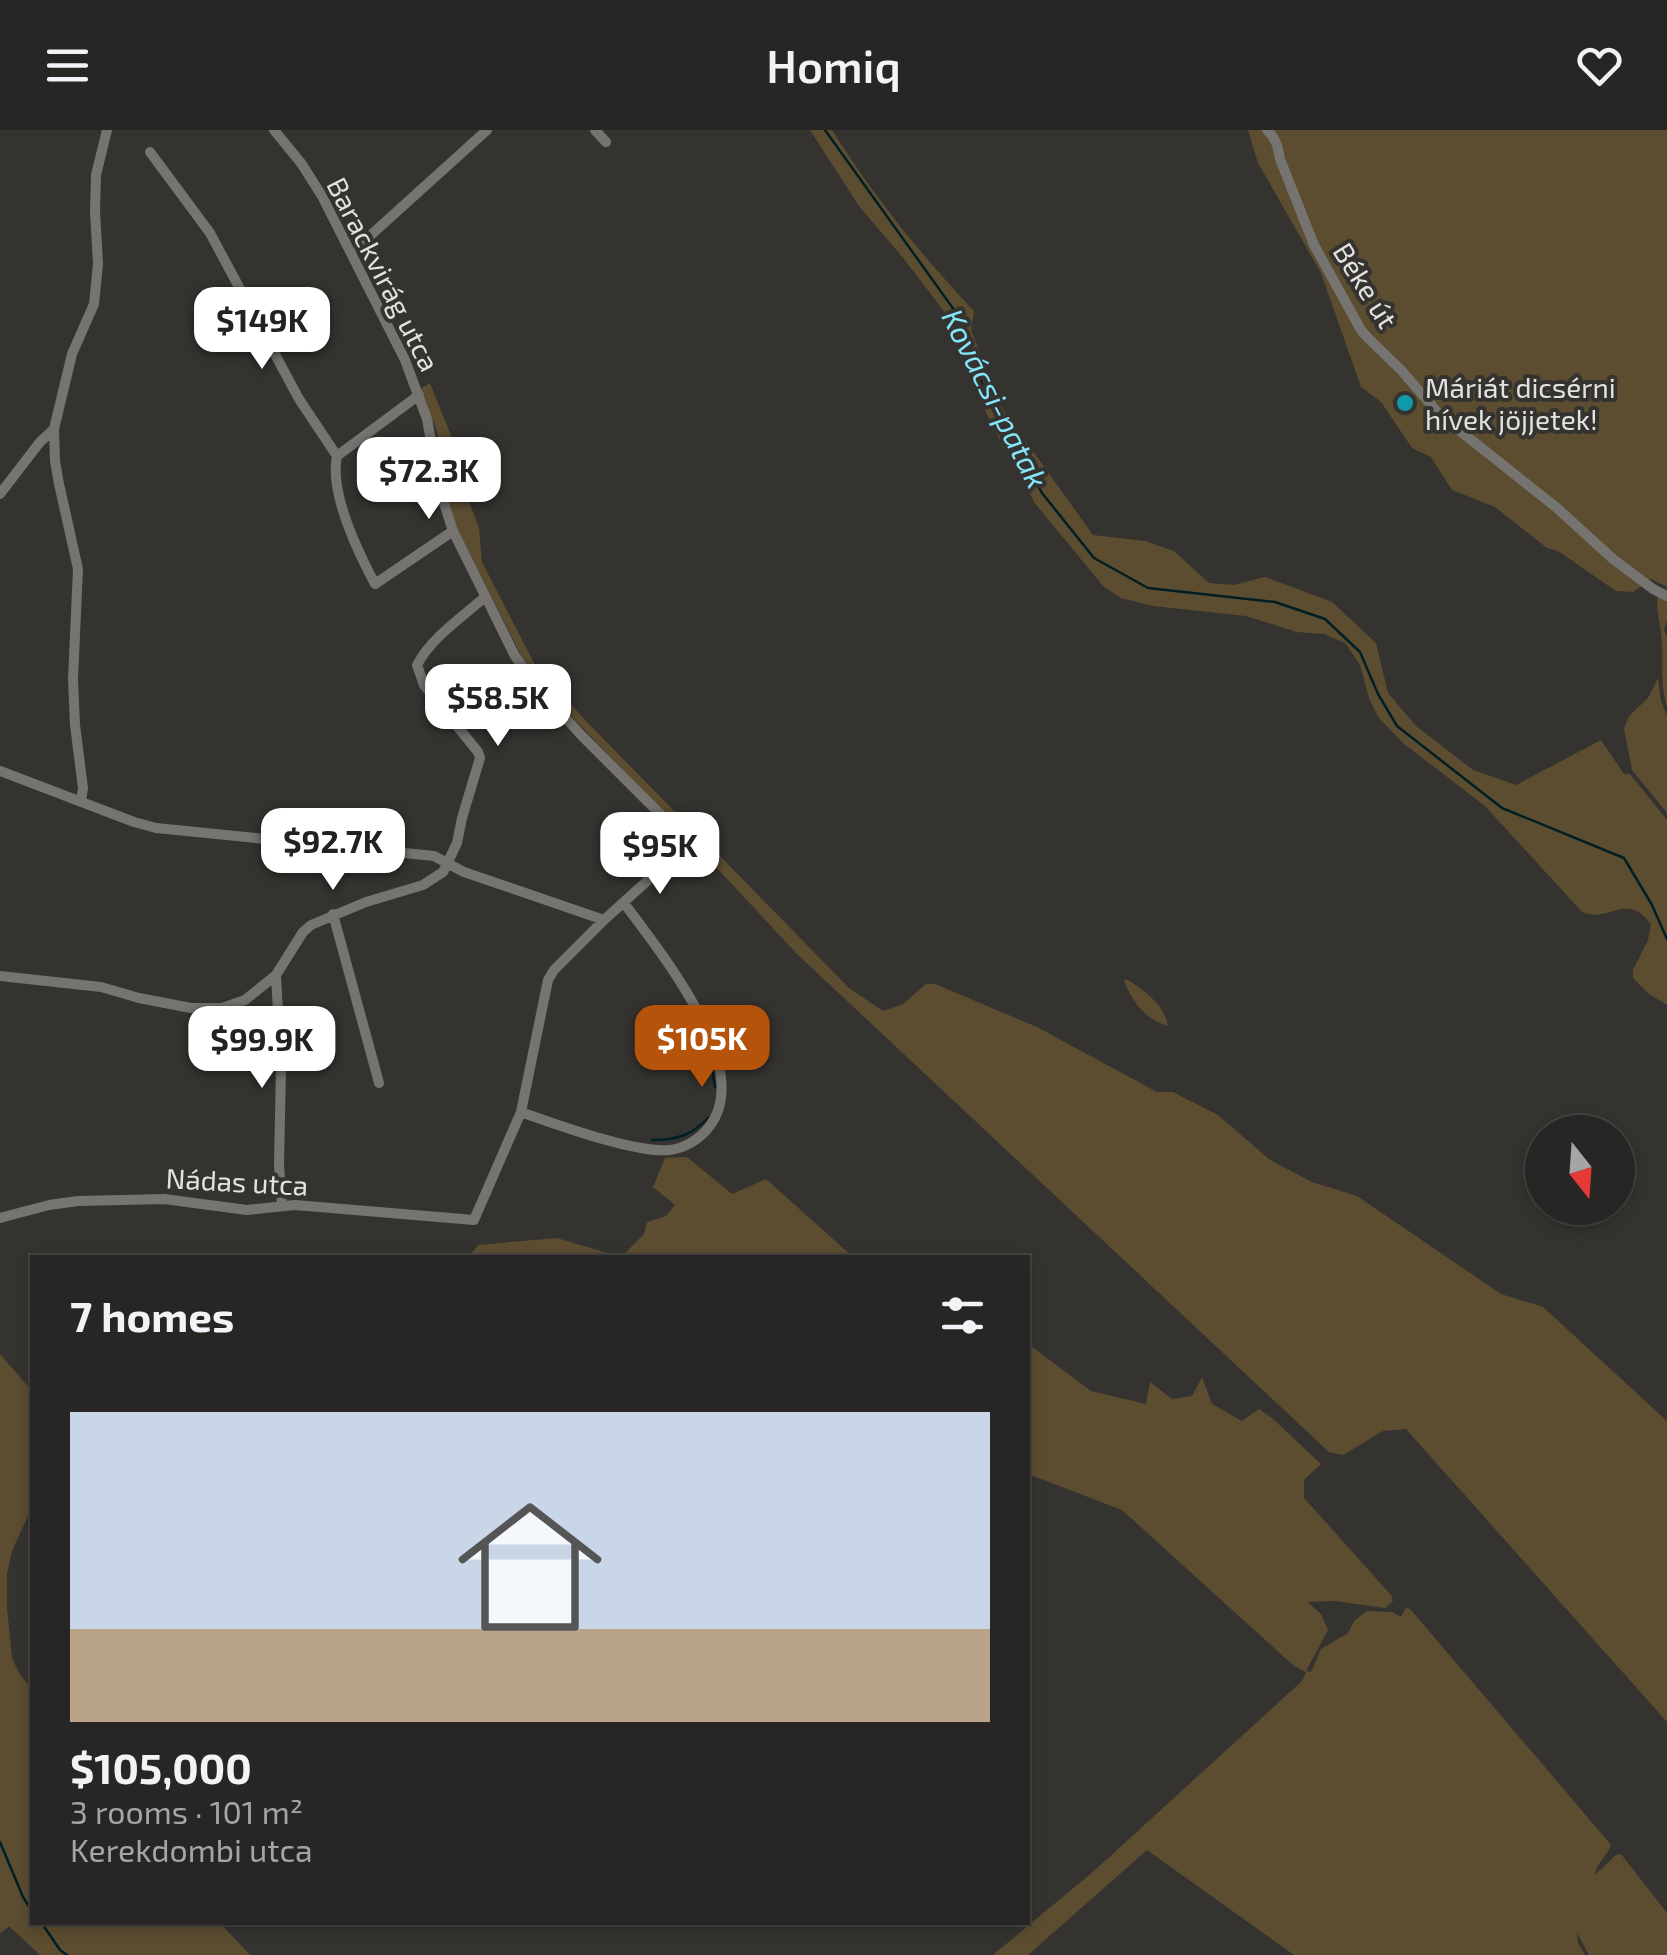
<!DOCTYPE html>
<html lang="en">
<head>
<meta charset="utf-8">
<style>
	:root { --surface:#282624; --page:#343231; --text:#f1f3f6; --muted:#a5a5a6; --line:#444341; --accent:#b45309 }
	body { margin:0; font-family:"Exo 2",sans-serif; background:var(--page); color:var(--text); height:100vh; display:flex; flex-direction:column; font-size:38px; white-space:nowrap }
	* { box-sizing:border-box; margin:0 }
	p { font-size:32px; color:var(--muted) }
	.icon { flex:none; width:55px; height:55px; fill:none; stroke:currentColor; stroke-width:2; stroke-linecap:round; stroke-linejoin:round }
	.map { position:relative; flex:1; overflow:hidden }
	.side { position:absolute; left:30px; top:1125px; width:1000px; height:670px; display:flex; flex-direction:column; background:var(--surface); border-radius:0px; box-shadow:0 5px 15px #0003,0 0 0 2px var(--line) }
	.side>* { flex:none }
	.needle { width:65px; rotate:163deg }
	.buttons { position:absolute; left:1525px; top:985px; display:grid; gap:20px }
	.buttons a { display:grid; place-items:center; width:110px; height:110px; border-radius:50%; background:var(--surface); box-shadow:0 5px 15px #0003,0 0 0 2px var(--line); font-size:50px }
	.price { position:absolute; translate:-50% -85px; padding:0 22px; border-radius:20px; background:#fff; color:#222; font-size:32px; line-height:65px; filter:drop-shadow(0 2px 5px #0008) }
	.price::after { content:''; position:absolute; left:50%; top:60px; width:30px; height:22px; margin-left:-15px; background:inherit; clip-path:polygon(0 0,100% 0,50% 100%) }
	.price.current { background:var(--accent); color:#fff }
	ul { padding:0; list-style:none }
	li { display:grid; align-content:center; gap:20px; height:530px; padding:0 40px }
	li+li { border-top:2px solid var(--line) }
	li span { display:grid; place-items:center; height:310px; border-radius:0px; color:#555 }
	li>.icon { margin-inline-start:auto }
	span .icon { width:180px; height:180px; fill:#fffc; stroke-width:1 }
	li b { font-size:42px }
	h2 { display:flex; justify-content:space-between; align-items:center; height:120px; padding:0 40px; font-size:42px }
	header { display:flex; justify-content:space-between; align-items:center; height:130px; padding:0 40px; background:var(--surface); font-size:45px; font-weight:600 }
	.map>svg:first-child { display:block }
</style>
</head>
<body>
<header><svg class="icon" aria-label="menu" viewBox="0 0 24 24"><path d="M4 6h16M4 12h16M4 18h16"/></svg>Homiq<svg class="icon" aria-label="heart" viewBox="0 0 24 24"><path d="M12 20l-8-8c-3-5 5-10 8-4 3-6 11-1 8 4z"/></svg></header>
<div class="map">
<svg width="1667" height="1825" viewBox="0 0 1667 1825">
	<rect width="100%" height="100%" fill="#353330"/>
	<!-- green -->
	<path fill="#5c4d31" d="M810,0H832C873,65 921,125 974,181L971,200L1002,278L1093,405L1145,411L1174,421L1209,453L1234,455L1265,447L1332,472L1376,513L1388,563L1416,596L1473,640L1516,655L1601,610L1624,644H1630L1667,690V875L1649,864L1633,848V840L1648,810L1651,794C1625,760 1610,794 1582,782L1485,676L1403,613L1379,588L1370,571L1360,535L1345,513L1324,504L1297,502L1246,486L1153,476L1121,468L1103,456L1034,372L1022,345L1003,317L972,254L956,205L946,184L904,129L859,76Z
		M1248,0H1667V457L1651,449L1633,462L1616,461L1558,421L1547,418L1495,377L1452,360L1431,327L1412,318L1381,272L1361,257L1321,143L1258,33Z
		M430,253L464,338L459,345L479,398L482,432L534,533L585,590L676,683H694L701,690L714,720L849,858L883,881L903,874L926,854H935L1037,897L1157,962H1173L1218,985L1270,1030L1312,1052L1357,1066L1501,1164L1543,1177L1667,1291V1592L1406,1299L1383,1301L1343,1325L1329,1322L798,825L699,719L546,560L521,525L449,383L437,301L420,259Z
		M1658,464L1667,468V490L1664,500L1667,506V576C1660,556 1663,533 1662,512C1661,495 1655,480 1658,464Z
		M1658,548L1661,571L1667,586V683L1632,640L1624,598L1629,586L1648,568Z
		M1126,849C1145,860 1165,876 1168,896C1144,888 1134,874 1124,851Z
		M687,1027L732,1064L766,1049L853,1127H621L644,1104L647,1092L666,1086L675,1075L653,1057L665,1028Z
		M557,1108L621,1127H469L478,1115Z
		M1028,1214L1091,1261L1146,1274L1150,1252L1172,1269L1192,1266L1202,1247L1212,1274L1242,1291L1259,1279L1272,1288L1321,1334L1304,1350V1368L1391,1465L1393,1471L1385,1478L1334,1471L1307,1472L1321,1484L1328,1500L1306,1541L1311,1542L1321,1519L1348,1503L1355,1490L1367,1481L1392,1482L1401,1487L1406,1477L1411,1480L1607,1710L1611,1715C1607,1727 1596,1733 1595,1745L1616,1725L1621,1724L1667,1783V1825H1589L1577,1803L1578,1813L1585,1825H1294L1147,1720L1028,1825H993L1094,1741L1302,1551L1306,1542L1294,1536L1122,1380L1028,1344Z
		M0,1224L32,1261V1377L12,1421L7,1444V1478L12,1528L19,1543L32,1560V1792L220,1793L250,1825H40L9,1796L0,1804Z"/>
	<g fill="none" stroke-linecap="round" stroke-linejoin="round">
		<!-- stream -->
		<path stroke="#001f25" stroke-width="2.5" d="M825,0L962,191L984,259L1042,363L1094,428L1148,458L1275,472L1325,489L1360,522L1378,564L1397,596L1502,678L1624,728L1652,775L1667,809
			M712,939L715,957
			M652,1010C676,1010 691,1006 708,988
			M0,1712L23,1767L32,1781
			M41,1792L60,1820L67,1825"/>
		<!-- minor -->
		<path stroke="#767471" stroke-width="10" d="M595,0L606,12
			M1267,0C1276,8 1278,17 1280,29L1314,115L1361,200L1368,208L1401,240L1440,285L1557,378L1613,429L1653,459L1667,466
			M150,22L210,103L299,269L337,326C329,363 358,422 375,454L453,401
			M351,123L487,0
			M337,326L419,265
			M0,364L40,312L54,299
			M0,641L134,692L156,698L434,726L464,742L604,790
			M81,671L83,658L75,595L73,549L78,439L59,354L55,331L54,299L72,224L94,174L98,134L95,81L96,45L107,0
			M333,784L379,953
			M276,845L281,937L279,1035L282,1074
			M0,846L101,857L139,868L191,878H222L245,870L276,845L303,802L311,795L366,772L423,755L443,742L457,713L462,688L480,628L478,622L424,555L417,535C431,508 462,487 485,467
			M521,982C555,994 637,1024 670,1020C685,1018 700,1009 709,997C756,938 659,821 624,773
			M0,1088L49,1075L78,1071L164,1069L247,1080L295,1075L474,1090L521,982L548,850L554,840L604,790L689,713L581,605L535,554L515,526L453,401L440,361L427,289L405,230L322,66L301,33L274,0"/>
	</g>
	<!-- markers -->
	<circle fill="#0f9aa8" stroke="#353330" stroke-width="4" cx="1405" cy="273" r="10"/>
	<g text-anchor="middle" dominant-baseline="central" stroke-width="8" stroke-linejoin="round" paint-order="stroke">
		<!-- street labels -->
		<g font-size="28" fill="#e4e2e1" stroke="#353330">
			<text transform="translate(384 144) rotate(63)">Barackvirág utca</text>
			<text transform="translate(1366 155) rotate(58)">Béke út</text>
			<text transform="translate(237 1051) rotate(3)">Nádas utca</text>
		</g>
		<!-- poi labels -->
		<g font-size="28" fill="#e4e2e1" stroke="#353330" text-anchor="start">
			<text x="1425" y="257">Máriát dicsérni<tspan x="1425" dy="32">hívek jöjjetek!</tspan></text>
		</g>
		<!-- water labels -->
		<g font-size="30" font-style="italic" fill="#85e5f9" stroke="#353330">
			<text transform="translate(996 268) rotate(63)">Kovácsi-patak</text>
		</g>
	</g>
</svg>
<div class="buttons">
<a><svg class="needle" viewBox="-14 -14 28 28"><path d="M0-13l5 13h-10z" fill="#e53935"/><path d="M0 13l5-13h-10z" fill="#a5a5a6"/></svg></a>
</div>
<b class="price" style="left:262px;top:242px">$149K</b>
<b class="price" style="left:429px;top:392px">$72.3K</b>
<b class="price" style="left:498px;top:619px">$58.5K</b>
<b class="price" style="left:333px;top:763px">$92.7K</b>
<b class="price" style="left:660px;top:767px">$95K</b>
<b class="price current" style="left:702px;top:960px">$105K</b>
<b class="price" style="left:262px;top:961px">$99.9K</b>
<section class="side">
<h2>7 homes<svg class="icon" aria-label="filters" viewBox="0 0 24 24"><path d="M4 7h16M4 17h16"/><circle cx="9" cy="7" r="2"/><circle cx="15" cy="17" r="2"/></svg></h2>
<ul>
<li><span style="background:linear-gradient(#c9d6e8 70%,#b9a48a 0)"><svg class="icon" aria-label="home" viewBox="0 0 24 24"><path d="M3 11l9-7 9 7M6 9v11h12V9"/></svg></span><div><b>$105,000</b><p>3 rooms · 101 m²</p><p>Kerekdombi utca</p></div></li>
</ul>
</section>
</div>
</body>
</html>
